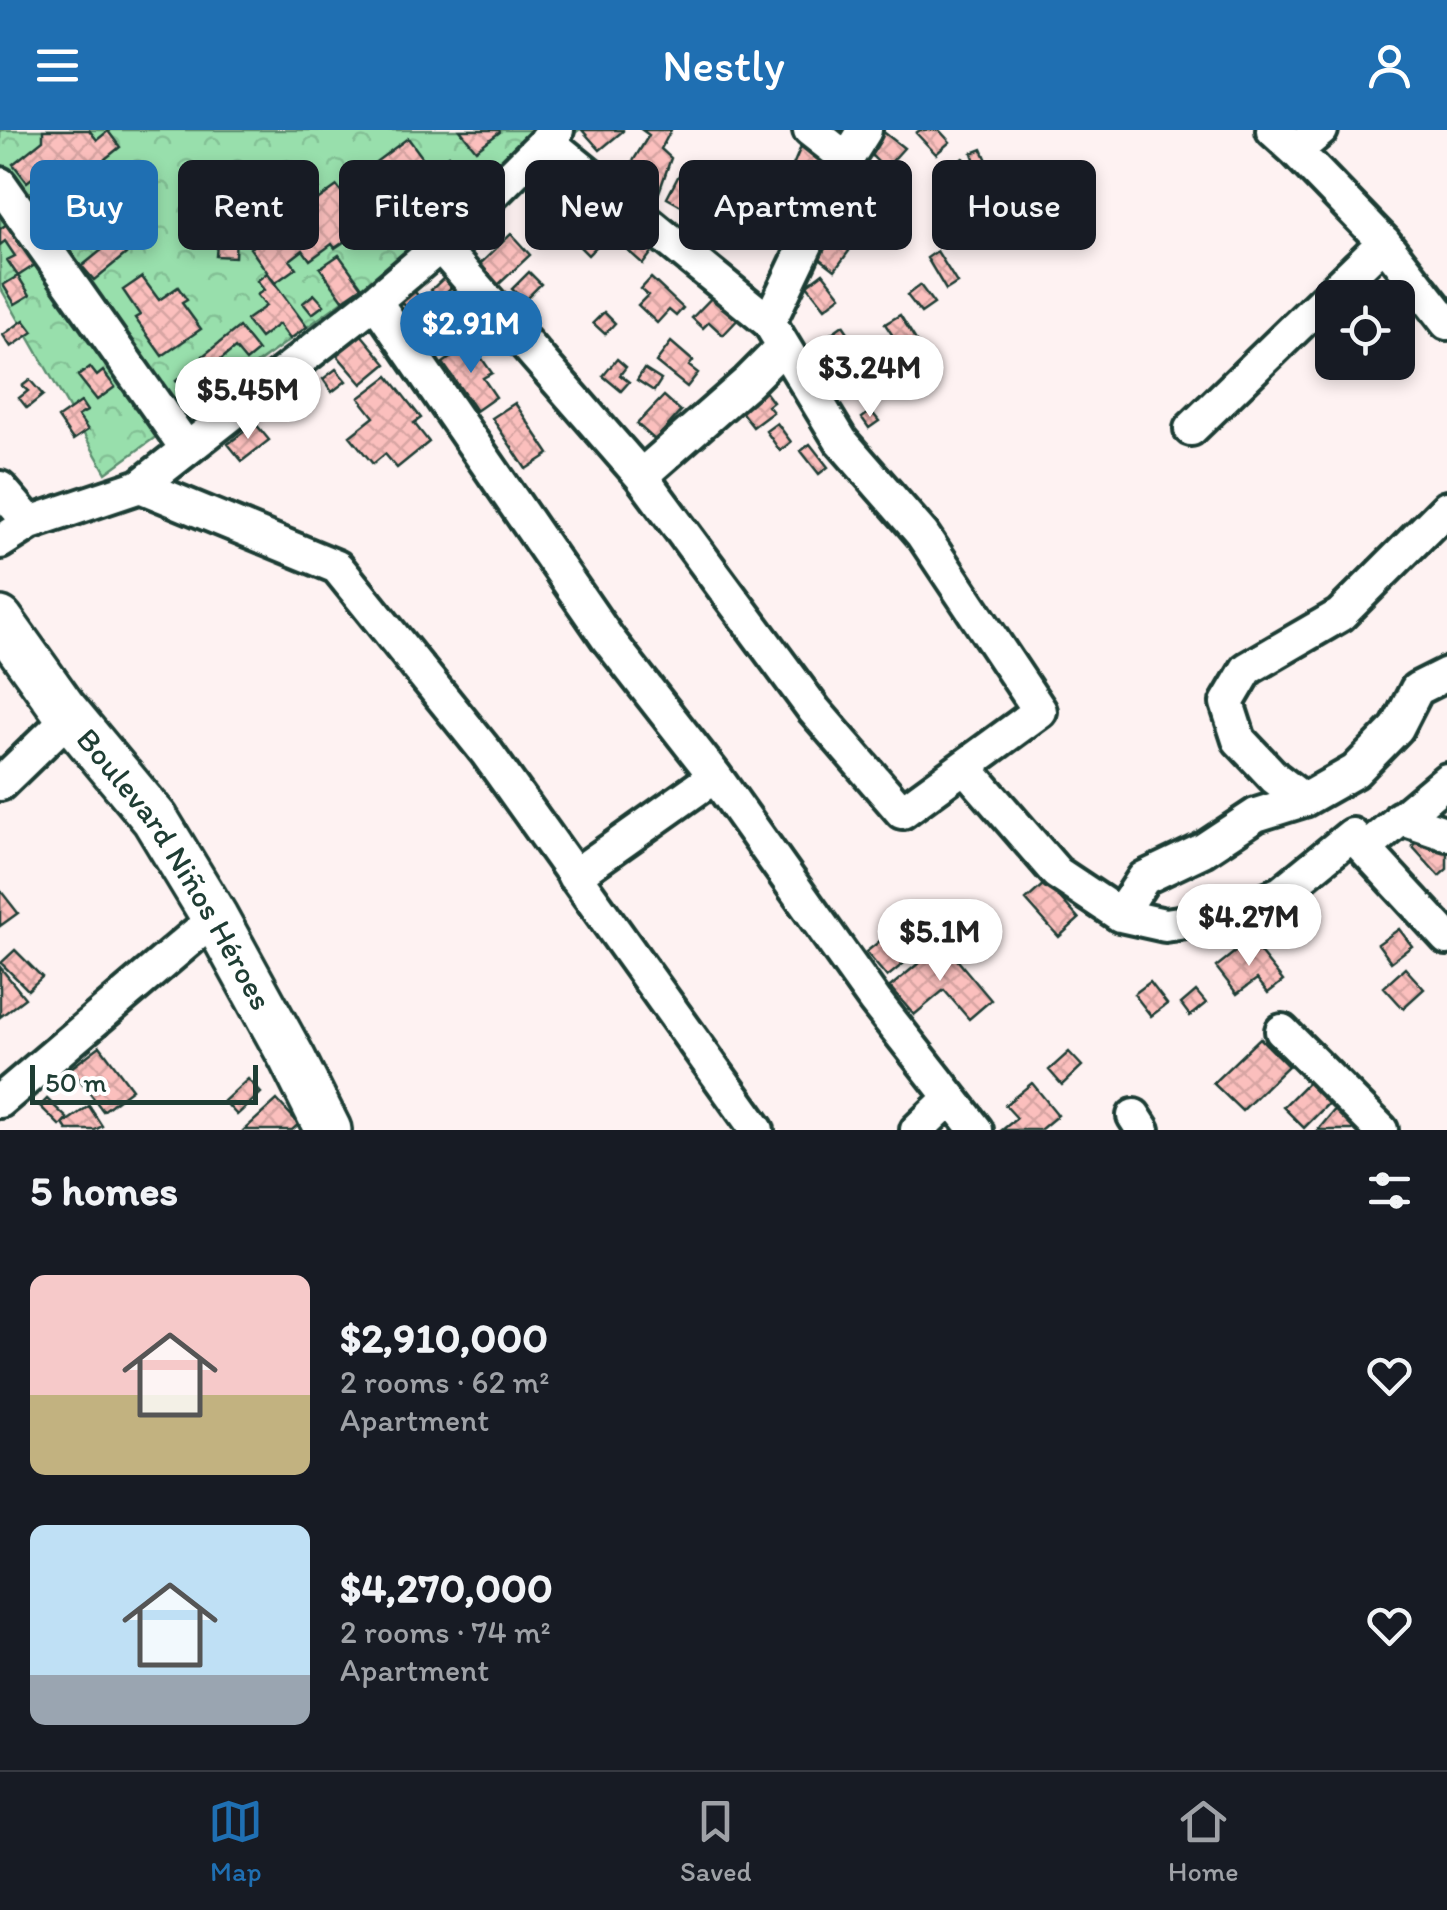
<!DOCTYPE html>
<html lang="en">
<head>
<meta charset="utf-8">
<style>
	:root { --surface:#171b24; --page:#242831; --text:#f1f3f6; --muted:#9ea1a6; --line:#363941; --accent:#1f6fb2 }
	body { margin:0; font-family:Itim,sans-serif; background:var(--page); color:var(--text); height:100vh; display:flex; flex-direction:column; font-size:38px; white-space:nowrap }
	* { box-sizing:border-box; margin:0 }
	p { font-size:32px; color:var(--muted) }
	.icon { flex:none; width:55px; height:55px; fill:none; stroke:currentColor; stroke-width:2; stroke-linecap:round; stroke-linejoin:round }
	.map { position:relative; height:1000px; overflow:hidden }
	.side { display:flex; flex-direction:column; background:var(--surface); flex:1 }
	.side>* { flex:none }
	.top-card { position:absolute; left:30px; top:30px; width:1388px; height:90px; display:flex; gap:20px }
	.controls { position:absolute; left:1315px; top:150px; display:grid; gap:20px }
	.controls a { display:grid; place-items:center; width:100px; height:100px; border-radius:15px; background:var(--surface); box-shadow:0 5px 15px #0003; font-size:50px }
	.scale { position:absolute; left:30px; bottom:25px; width:228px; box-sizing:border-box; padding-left:10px; border:5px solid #1f3d34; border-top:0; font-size:28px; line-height:35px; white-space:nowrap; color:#1f3d34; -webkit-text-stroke:8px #fff; paint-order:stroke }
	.price { position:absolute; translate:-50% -85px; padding:0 22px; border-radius:35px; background:#fff; color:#222; font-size:32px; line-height:65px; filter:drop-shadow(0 2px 5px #0008) }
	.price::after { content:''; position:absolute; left:50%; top:60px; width:30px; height:22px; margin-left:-15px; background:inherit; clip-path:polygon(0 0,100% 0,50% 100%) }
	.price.on { background:var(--accent); color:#fff }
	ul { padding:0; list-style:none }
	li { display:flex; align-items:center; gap:30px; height:250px; padding:0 30px }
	li span { display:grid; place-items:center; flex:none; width:280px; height:200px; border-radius:15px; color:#555 }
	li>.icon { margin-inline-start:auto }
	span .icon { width:120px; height:120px; fill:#fffc; stroke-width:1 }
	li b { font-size:42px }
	h2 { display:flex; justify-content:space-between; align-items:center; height:120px; padding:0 30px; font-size:42px }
	.pill { padding:0 35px; border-radius:15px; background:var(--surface); box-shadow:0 5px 15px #0003; font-size:35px; line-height:90px }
	.pill.on { background:var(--accent); color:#fff }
	header { display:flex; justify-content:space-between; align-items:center; height:130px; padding:0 30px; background:var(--accent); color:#fff; font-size:45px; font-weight:600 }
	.dock { display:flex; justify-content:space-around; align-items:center; height:140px; border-top:2px solid var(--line); background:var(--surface); font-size:28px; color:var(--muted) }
	.dock a { display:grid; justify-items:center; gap:5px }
	.dock .on { color:var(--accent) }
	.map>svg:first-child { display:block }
</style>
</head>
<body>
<header><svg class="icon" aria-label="menu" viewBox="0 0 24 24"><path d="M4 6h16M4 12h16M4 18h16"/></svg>Nestly<svg class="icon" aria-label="person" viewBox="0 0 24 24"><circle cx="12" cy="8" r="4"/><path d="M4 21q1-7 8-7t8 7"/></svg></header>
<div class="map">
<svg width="1447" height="1000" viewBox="0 0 1447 1000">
	<defs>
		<pattern id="forest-crowns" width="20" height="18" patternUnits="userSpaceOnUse" patternTransform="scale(2.5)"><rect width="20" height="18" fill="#98dfac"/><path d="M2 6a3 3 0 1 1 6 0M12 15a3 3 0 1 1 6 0" fill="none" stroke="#83c095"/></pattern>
		<pattern id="building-cross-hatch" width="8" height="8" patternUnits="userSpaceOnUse" patternTransform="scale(2.5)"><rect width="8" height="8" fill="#fbbfbd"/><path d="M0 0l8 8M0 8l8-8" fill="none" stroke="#d7a5a3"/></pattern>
	</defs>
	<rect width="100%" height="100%" fill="#fef2f2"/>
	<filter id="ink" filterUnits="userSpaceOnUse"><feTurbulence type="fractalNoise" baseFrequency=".01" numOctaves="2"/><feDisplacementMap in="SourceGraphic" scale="20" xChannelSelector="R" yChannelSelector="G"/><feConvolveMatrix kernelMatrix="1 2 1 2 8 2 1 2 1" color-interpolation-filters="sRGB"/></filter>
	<g filter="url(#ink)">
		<!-- forest -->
		<path fill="url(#forest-crowns)" stroke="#5c8e70" stroke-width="2.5" d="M0,0H579L106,343L0,157Z"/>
		<!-- building -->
		<path fill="url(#building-cross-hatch)" stroke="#1f3d34" stroke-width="2.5" d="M43,0H89L97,10L108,1L120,17L105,29L120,48L113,53L119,61L112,67L106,59L61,94L33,60L62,37L56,29L27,52L13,34L43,10Z
			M460,0H499L500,2L476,20Z
			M582,0H623V1L600,20Z
			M642,0H671L661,19L671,28L658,65L625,44L649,5Z
			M881,0L904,18L885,39L864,18Z
			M920,0H939L950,12L936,24L916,3Z
			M408,8L436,46L419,60L400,35L375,54L365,40Z
			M803,12L826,22L815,50L791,40Z
			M982,19L989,35L978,40L972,23Z
			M449,25L460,40L448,48L437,34Z
			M963,28L972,38L957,49L948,39Z
			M863,31L881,49L867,64L849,46Z
			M562,39L569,45L548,67L541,60Z
			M680,43L698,53L685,78L667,68Z
			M588,45L609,70L591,85L570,60Z
			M984,49L992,61L980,70L972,58Z
			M390,51L420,88L397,107L367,69Z
			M710,51L724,57L712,87L696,80Z
			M778,53L789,58L780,79L789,83L776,114L755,104Z
			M738,54L752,61L747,72L754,75L745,100L736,95L739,90L730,85L735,77L728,74Z
			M337,56L367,96L335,118L332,114L310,130L303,120L290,130L296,138L275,153L250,118Z
			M847,60L869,77L860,89L866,94L855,107L833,89Z
			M115,75L131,97L114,110L98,88Z
			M11,91L38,133L18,146L7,130L15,126L5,111L0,115V99Z
			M591,93L605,108L588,125L573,110Z
			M218,101L236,103L235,127L216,126Z
			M511,104L530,125L498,155L478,136Z
			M636,106L653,121L643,134L625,118Z
			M831,108L849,121L835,140L817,126Z
			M114,110L126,124L94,150L82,136Z
			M937,121L957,153L946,160L927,128Z
			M339,125L362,157L343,170L320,138Z
			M529,142L541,154L524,171L512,159Z
			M267,143L307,197L290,209L279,194L260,208L246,190L266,176L257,165L264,160L257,151Z
			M823,143L841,166L825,178L807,155Z
			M448,144L456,153L439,169L431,160Z
			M18,146L30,165L15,174L3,155Z
			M142,147L159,170L178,157L187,170L182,173L201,199L162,226L135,188L140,185L123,160Z
			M651,148L683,178L676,186L669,180L657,193L638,175L648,165L641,159Z
			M920,155L934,174L921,183L907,165Z
			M411,157L438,190L425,201L398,167Z
			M719,160L743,184L723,205L709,192L703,198L692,188Z
			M314,164L324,175L312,184L303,173Z
			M469,179L477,187L466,199L458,192Z
			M604,182L615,193L605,204L593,193Z
			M900,185L919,215L905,224L885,194Z
			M24,190L33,202L11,217L3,205Z
			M843,195L856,214L829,234L815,215Z
			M239,197L258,221L246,231L235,218L212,237L203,226Z
			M360,203L386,234L362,254L336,224Z
			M671,212L693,231L689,236L698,243L687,257L656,232Z
			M471,213L492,243L483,248L496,267L476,281L443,233Z
			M617,229L626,237L620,245L629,252L621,261L603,246Z
			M873,234L883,248L850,270L840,256Z
			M90,237L97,246L103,241L115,257L97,270L78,246Z
			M193,237L212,260L194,274L176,251Z
			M336,239L346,251L332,262L323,249Z
			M644,239L661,250L654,261L637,250Z
			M388,246L421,288L414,293L429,312L397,338L385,324L373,334L350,306L374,287L359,268Z
			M30,250L43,265L27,278L19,268L28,261L22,256Z
			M764,260L773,272L768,276L773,282L753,297L739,279Z
			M664,266L681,281L655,310L637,294Z
			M81,272L87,281L78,286L88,300L73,310L58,288Z
			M515,273L549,324L526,339L492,288Z
			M871,281L879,291L869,298L862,288Z
			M255,293L269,310L242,331L228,314Z
			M777,293L791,312L780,321L766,301Z
			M810,314L828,337L819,344L801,321Z
			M1428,701L1447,722V739L1439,746L1412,716Z
			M1046,752L1079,789L1059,807L1026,770Z
			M1304,756L1318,774L1302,787L1288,768Z
			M0,760L18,783L0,796Z
			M899,796L919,821L887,847L866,822Z
			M1399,799L1412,816L1391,832L1378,814Z
			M1250,810L1283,851L1268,863L1257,849L1237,864L1216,837Z
			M943,813L991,870L969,889L944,860L914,885L890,857Z
			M15,820L42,847L28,860L1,833Z
			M0,837L25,868L0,887Z
			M1405,838L1424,859L1403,878L1384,857Z
			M1150,852L1167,874L1151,886L1134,864Z
			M1196,861L1206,873L1190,886L1181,874Z
			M1260,908L1288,936L1242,981L1213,953Z
			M100,916L132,959L103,981L71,938Z
			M1069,922L1082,936L1062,955L1049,940Z
			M248,949L261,963L237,985L224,971Z
			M1310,950L1331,971L1304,998L1283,977Z
			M1032,953L1058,985L1040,1000H1002L1017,988L1005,975Z
			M47,969L67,988L60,996L40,976Z
			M277,970L299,994L292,1000H244Z
			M89,976L102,996L95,1000H67L63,994Z
			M1336,978L1356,995L1352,1000H1318Z"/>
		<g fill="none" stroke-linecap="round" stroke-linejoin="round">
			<defs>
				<path id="street" d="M810,0L847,29
					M1273,0L1296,21
					M1321,0L1296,21L1384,112
					M0,54L187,319
					M440,116L641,346L814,580L902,682L1040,581L922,404L841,311L769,192L546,10
					M375,171L608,509L715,646L875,871L976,1000
					M769,192L847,29L865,0
					M1191,299L1384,112L1447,193
					M641,346L748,252L783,217
					M140,356L337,437L487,623L757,1000
					M0,358L30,393
					M0,412L30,393L140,356L375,171L440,116L557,0
					M965,637L1057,743L1120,785L1165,795L1229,786L1281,763L1352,705L1447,808
					M0,654L60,596L62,577
					M1304,670L1275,648L1239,610L1227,573L1247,539L1340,485L1447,378
					M1400,688L1447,704
					M1365,719L1447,650
					M574,746L715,646
					M1120,785L1144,748L1203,720L1256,685L1304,670L1355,641L1397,598L1417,559L1447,544
					M1282,901L1381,1000
					M0,971L215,788
					M1134,986L1143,1000
					M917,1000L949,969"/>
				<g id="secondary">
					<path id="s1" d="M0,490L62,577L155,689L215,788L292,928L328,1000"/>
				</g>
			</defs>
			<!-- street casing -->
			<use href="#street" stroke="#1f3d34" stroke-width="40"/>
			<!-- secondary casing -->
			<use href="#secondary" stroke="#1f3d34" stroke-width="52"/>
			<!-- street -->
			<use href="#street" stroke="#fff" stroke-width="32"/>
			<!-- secondary -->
			<use href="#secondary" stroke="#fff" stroke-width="45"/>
		</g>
	</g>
	<g text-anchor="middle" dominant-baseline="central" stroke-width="8" stroke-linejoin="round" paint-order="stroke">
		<!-- street labels -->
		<g font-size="32" fill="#1f3d34" stroke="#fff">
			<text stroke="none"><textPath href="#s1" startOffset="305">Boulevard Niños Héroes</textPath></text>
		</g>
	</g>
</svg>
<div class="controls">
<a><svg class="icon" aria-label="locate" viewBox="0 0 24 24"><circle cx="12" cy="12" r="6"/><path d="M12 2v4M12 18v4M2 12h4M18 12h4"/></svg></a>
</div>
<div class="scale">50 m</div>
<b class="price on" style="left:471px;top:246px">$2.91M</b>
<b class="price" style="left:870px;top:290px">$3.24M</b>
<b class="price" style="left:248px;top:312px">$5.45M</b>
<b class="price" style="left:1249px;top:839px">$4.27M</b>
<b class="price" style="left:940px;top:854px">$5.1M</b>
<div class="top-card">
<a class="pill on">Buy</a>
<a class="pill">Rent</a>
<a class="pill">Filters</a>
<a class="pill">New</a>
<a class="pill">Apartment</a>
<a class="pill">House</a>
</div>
</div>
<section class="side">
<h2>5 homes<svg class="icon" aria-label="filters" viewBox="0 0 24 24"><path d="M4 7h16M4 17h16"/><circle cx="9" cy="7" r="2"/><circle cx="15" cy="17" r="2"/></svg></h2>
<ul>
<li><span style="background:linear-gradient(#f6c9c9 60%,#c2b280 0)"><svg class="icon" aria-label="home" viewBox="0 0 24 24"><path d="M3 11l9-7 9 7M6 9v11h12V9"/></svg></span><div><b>$2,910,000</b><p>2 rooms · 62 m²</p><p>Apartment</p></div><svg class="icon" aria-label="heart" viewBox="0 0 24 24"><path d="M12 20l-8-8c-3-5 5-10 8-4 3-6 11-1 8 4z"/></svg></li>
<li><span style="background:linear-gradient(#bfe0f5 75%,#9aa5b1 0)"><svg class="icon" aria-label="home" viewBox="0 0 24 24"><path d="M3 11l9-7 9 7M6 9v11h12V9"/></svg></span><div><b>$4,270,000</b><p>2 rooms · 74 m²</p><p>Apartment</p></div><svg class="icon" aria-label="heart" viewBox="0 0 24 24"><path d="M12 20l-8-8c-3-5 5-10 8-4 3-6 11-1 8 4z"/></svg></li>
</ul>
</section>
<nav class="dock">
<a class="on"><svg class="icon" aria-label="map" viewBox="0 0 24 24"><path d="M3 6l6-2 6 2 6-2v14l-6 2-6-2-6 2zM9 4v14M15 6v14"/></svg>Map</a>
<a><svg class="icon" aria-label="saved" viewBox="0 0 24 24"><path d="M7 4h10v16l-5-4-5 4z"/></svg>Saved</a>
<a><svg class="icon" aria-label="home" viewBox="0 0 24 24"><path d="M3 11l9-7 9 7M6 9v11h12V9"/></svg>Home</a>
</nav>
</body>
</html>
